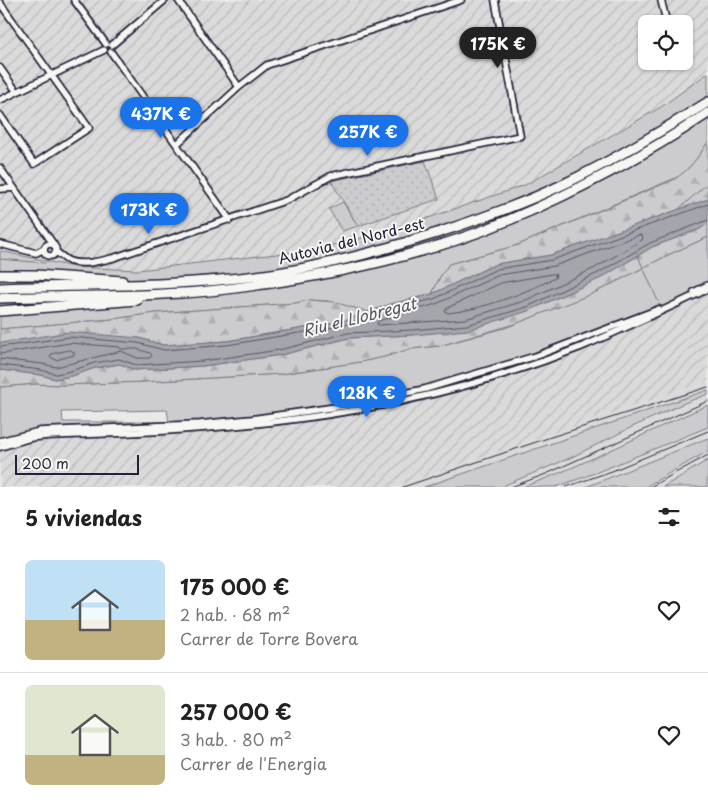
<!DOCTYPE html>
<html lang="es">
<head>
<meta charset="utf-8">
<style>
	:root { --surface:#fff; --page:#f6f6f6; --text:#222; --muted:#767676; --line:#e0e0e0; --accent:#1a73e8 }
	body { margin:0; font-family:"Playpen Sans",sans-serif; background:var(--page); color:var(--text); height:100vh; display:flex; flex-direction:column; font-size:19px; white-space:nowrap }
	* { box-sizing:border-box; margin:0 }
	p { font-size:16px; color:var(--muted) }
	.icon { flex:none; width:28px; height:28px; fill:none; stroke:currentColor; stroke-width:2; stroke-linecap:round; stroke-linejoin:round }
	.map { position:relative; height:487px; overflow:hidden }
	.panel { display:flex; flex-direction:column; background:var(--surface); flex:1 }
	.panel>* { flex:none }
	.controls { position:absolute; left:638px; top:15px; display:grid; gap:10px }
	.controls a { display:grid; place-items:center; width:55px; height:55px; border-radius:8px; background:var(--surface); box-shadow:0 1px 4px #0004; font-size:25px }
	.scale { position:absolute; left:15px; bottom:12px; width:124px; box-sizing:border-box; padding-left:5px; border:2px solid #22223b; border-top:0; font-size:14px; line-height:18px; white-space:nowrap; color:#22223b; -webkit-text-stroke:4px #f6f6f2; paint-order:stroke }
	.price { position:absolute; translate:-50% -42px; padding:0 11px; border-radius:18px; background:var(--accent); color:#fff; font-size:16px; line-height:32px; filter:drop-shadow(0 1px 2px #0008) }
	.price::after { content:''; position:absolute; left:50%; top:30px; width:15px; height:11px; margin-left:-8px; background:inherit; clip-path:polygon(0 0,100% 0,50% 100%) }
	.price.active { background:#222; color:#fff }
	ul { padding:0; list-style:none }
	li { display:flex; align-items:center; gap:15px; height:125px; padding:0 25px }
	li+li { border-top:1px solid var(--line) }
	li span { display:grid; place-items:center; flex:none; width:140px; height:100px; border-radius:8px; color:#555 }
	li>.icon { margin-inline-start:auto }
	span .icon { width:60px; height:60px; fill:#fffc; stroke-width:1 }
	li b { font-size:21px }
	h2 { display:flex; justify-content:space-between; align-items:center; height:60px; padding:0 25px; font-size:21px }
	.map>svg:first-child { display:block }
</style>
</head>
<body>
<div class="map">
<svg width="708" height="487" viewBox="0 0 708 487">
	<defs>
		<pattern id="industrial-furrows" width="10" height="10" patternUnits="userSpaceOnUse" patternTransform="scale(1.25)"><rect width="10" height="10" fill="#dadada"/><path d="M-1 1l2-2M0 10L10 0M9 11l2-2" fill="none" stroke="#bbbbbc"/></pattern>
		<pattern id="forest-firs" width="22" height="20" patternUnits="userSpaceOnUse" patternTransform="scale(1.25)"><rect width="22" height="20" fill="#ccccce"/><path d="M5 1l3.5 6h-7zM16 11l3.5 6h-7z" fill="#afafb2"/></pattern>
		<pattern id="park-dots" width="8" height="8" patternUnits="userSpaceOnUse" patternTransform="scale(1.25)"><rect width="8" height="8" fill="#ccccce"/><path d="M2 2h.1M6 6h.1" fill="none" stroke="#afafb2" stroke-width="1.8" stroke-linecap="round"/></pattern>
	</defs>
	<rect width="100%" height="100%" fill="#e9e9e7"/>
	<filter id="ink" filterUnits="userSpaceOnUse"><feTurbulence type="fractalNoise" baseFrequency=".02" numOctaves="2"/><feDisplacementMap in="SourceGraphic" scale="10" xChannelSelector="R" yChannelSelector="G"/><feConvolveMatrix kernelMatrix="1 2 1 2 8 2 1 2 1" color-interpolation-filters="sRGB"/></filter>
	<g filter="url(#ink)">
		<!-- built -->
		<path fill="#dadada" d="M708,381V390L468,473L424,487H394Z
			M708,394V405L601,455L551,477L523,487H505L504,486L570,458L628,429L682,404Z
			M708,427V438L696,444L586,487H556L595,473Z
			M708,451V460L672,481L663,487H645Z"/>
		<!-- industrial -->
		<path fill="url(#industrial-furrows)" fill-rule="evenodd" d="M0,0H708V73L661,107L525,185L384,233L311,250L138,270L74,267L0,251ZM646,24H684V61H646Z
			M708,293V381L394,487H0V451L41,439L138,436L274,426L397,407L533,369L669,312Z"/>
		<!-- grass -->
		<path fill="#ccccce" stroke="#777784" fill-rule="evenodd" d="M708,73V142L695,161L680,176L518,245L449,264L440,277L432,294L391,304L368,312L328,301L309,300L296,303L156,313L113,319L0,329V251L74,267L138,270L311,250L384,233L525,185L661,107Z
			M343,202L358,226L342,231L329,209Z
			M708,237V293L669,312L533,369L479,386L397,407L274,426L138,436L41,439L0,451V387L36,384L63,385L141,382L281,374L360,362L384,357L410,349L439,346L505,328L573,301L600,290L670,254ZM167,410L169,422H63L62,412Z
			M708,390V394L682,404L628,429L570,458L505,485V487H424Z
			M708,405V427L595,473L556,487H523C587,464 646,432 708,405Z
			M708,438V451L645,487H586Z
			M708,460L707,487H663Z"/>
		<!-- forest -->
		<path fill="url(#forest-firs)" stroke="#777784" d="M708,142V199L551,255L496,264L432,294L440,277L449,264L518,245L673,180C689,171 698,157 708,142Z
			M708,223V237L670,254L594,293L515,324L439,346L410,349L384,357L360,362L281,374L141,382L63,385L36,384L0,387V370L41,375L55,379L72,376L95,368L120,364L135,370L203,366L281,355L349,338L412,335L528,311L601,278L652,247L700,229Z
			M309,300L334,302L368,312L340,322L227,341L163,345L139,338L0,343V329L113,319L156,313L296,303Z"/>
		<!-- park -->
		<path fill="url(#park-dots)" stroke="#777784" d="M425,161L439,199L358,226L331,181Z"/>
		<!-- water -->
		<path fill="#a5a5ac" stroke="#71717f" d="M708,199V223L700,229L652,247L601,278L528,311L468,330L412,335L349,338L281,355L203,366L135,370L120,364L95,368L72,376L55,379L41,375L0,370V343L69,332L139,338L163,345L227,341L340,322L391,304L432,294L496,264L551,255Z"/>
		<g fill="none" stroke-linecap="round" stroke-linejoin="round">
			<!-- shore -->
			<path stroke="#565668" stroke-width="1" d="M640,235L643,237L642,240L595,268L524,301L465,319L379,325L377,324L378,321L436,304L499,275L554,266Z
				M553,274L556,275L555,278C521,294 485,309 448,313L445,311L447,308L501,283Z
				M0,347L70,337L138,343L164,350L227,345L341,326L392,309L434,299L497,269L552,260L708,204
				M70,350L74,352V355L56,360L50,357L52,354Z
				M0,354L70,343L119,347L121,349H137L150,353L152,355L150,358H137L121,351L56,367L42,364L0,359
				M0,365L41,370L56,374L71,371L94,363L119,359L136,365L203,361L279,350L348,333L412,330L467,325L527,307L598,273L650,243L708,220"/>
			<!-- stream -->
			<path stroke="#71717f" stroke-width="1" d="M679,209L708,183
				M637,254L658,301
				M0,259L45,263"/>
			<defs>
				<path id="minor" d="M74,0L106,44
					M178,0L239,87
					M661,0L667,24
					M0,3L89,128L34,164L0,115
					M112,45L165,0
					M111,52L230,220
					M0,68L17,92
					M0,100L104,50
					M177,144L239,87L267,65L461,0
					M0,168L54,245
					M0,189L13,188
					M0,244L36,253L44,249
					M44 250a6 6 0 1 1 12 0a6 6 0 1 1-12 0Z
					M56,252C61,255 64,259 69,261C82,266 100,261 113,258L287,200L331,176L520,136L495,0
					M694,292L708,285
					M0,441L40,431L200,424L252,419L343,406L425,389L536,356L659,309
					M0,447L30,438L47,436C130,433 213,430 296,419C392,407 490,383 581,347C624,329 666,309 708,289"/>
				<path id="highway" d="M0,275H36L122,281
					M0,288C88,285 177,287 264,275C323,267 380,251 437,233C480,219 523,204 564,184C614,160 661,131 708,102
					M0,298C60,296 121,297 181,293C211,292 242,287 271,283C351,271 434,252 509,220C578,191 645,155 708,113
					M0,311L137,300"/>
			</defs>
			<!-- minor casing -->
			<use href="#minor" stroke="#22223b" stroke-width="9"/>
			<!-- highway casing -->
			<use href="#highway" stroke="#22223b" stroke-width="12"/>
			<!-- minor -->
			<use href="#minor" stroke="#f6f6f2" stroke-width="5.5"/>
			<!-- highway -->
			<use href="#highway" stroke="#f6f6f2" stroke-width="9"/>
			<!-- rail -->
			<path stroke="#22223b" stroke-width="1" d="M403,487L551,437L708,387
				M511,487L546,474L708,401
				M566,487L612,471L708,431
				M650,487L708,455"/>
		</g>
	</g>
	<g text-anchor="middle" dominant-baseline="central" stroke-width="4" stroke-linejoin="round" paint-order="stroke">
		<!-- street labels -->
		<g font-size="15" fill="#22223b" stroke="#f6f6f2">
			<text transform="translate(351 240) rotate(-14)">Autovia del Nord-est</text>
		</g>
		<!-- water labels -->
		<g font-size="16" font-style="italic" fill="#565668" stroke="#f6f6f2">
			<text transform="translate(359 316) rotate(-14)">Riu el Llobregat</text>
		</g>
	</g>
</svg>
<div class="controls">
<a><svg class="icon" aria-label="locate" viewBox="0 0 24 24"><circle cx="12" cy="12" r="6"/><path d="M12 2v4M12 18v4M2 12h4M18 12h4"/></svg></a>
</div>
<div class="scale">200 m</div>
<b class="price active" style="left:498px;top:69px">175K €</b>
<b class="price" style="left:161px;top:139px">437K €</b>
<b class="price" style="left:368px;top:157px">257K €</b>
<b class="price" style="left:149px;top:235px">173K €</b>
<b class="price" style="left:367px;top:418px">128K €</b>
</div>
<section class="panel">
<h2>5 viviendas<svg class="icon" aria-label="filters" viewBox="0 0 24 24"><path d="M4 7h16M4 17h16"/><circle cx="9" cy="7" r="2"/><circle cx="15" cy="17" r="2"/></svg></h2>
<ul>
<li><span style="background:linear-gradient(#bfe0f5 60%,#c2b280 0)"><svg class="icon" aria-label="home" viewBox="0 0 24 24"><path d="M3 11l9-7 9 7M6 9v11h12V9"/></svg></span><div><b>175 000 €</b><p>2 hab. · 68 m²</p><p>Carrer de Torre Bovera</p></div><svg class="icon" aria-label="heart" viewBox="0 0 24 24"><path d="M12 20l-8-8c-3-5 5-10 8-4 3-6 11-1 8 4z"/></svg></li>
<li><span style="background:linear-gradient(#dfe7d0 70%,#c2b280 0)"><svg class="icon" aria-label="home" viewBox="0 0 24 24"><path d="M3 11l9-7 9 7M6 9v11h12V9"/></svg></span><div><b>257 000 €</b><p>3 hab. · 80 m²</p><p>Carrer de l'Energia</p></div><svg class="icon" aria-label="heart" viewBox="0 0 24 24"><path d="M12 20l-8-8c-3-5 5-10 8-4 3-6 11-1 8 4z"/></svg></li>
</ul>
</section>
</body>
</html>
